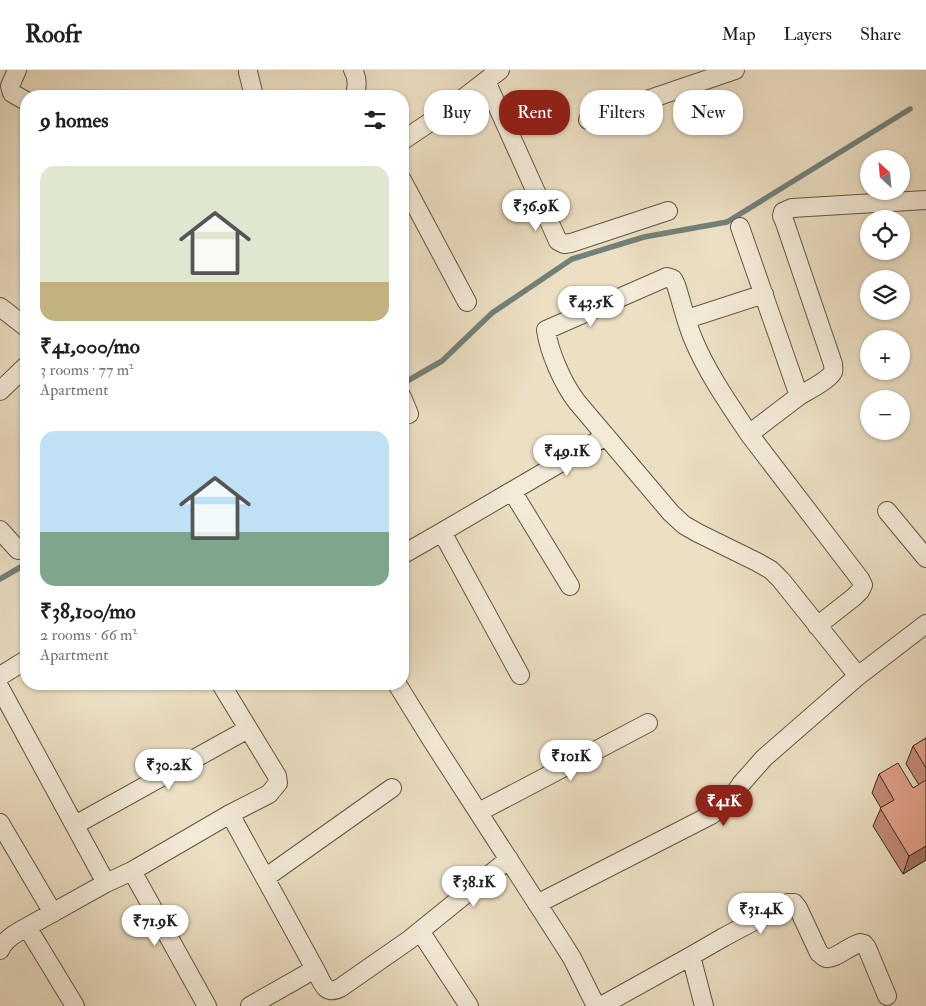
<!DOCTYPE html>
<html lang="en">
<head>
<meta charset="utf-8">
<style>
	:root { --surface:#fff; --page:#f6f6f6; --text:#202124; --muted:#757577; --line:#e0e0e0; --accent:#8f2418 }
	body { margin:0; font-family:"IM FELL Double Pica",serif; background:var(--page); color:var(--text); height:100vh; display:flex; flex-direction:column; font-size:19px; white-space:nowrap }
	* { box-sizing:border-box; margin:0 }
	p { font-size:16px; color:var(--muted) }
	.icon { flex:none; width:28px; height:28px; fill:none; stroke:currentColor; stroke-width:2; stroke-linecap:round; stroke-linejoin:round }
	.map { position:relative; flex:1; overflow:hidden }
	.details { position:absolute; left:20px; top:20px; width:389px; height:600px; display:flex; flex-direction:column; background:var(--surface); border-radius:20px; box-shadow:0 1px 4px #0004 }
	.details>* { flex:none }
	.guide { position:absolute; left:424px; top:20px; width:426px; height:45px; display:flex; gap:10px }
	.needle { width:32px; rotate:334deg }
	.buttons { position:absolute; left:860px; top:80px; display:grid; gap:10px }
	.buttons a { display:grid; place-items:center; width:50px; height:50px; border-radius:50%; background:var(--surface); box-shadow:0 1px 4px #0004; font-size:25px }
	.price { position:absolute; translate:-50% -42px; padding:0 11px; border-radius:18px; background:#fff; color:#222; font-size:16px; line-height:32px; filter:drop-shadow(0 1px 2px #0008) }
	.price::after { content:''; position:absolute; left:50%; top:30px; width:15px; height:11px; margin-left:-8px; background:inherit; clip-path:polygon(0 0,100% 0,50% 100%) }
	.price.on { background:var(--accent); color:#fff }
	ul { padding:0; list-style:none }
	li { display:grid; align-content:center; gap:10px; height:265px; padding:0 20px }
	li span { display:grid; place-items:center; height:155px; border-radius:15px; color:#555 }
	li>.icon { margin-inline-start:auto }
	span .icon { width:90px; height:90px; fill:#fffc; stroke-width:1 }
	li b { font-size:21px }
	h2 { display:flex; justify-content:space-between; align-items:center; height:60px; padding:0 20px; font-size:21px }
	.chip { padding:0 18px; border-radius:20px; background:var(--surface); box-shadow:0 1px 4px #0004; font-size:18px; line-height:45px }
	.chip.on { background:var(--accent); color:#fff }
	header { display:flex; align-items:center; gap:30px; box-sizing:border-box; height:70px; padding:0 25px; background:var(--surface); border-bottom:1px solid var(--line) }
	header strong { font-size:24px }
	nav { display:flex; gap:28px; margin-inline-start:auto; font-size:18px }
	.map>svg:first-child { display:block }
</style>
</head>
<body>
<header>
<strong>Roofr</strong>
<nav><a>Map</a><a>Layers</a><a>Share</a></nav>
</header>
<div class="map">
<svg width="926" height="936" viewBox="0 0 926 936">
	<rect width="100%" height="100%" fill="#ecdfc3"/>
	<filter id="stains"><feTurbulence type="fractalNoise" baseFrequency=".004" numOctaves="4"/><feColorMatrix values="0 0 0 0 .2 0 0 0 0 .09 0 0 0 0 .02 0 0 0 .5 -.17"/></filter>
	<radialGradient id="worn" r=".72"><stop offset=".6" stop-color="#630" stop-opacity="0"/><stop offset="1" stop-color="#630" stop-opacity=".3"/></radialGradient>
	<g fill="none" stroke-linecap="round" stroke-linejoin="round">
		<!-- stream -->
		<path stroke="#728179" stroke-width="5.5" d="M402,314L442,291L492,243L572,189L644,167L727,152L910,39
			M0,509L26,494"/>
		<defs>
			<path id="minor" d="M17,0L10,16L12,23L26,31
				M353,0C358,9 357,16 355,26
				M248,2L254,26
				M486,11L558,171L564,174L571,173L668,141
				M588,50L735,0
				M402,71L448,40L500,0
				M402,110L467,232
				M740,157L799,326L749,364C729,334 708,304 694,271C686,253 682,233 676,215L673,209L667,207L546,260C549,282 563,314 577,332L671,443L684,455L698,463L757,492L771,500L781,510L858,606L926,554
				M0,237L26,257
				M687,249L764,224
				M0,321L26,296
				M799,326C807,321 829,310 833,302C834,299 833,297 833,294L785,153L782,146L783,142L792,138L926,130
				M402,327L409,344L402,346
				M749,364L860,509L863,515L860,521L854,527L817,556
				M512,421L606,366
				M887,441L926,488
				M0,460L18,480
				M402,485L442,462
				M520,605L442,462L512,421L570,516
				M0,606L26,590
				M397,614L431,669L560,869L572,888L596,936
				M0,618L106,813
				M479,742L648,653
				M230,744L315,899
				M0,753L53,843
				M75,755L248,659
				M132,801L207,936
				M265,808L392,718
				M537,834L711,745L723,737L733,726L741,714L764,688L858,606
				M27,857L75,936
				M420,861L509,789
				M0,880C5,869 16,863 27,857L106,813L132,801L230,744L269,724L278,713L277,706L221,614
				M691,886L704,936
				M250,936L315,899C322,911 324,926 340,918L409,870L420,861L469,936
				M601,936L691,886L724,867L788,833H794L798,838L819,883C822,885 823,887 826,888C834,890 851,875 860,873L864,874L867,878L887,926"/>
		</defs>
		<!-- minor casing -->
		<use href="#minor" stroke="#635642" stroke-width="20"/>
		<!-- minor -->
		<use href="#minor" stroke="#f3ead8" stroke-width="18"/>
	</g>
	<!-- wall -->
	<path fill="#c68d79" stroke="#352917" d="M926,668V790L903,804L873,756L881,738L872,723L879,704L913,718L919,715L906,694L913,676Z"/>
	<!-- shaded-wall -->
	<path fill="#a17363" stroke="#352917" d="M926,776V790L903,804L909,786Z"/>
	<!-- building -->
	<path fill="#e6a48d" stroke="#352917" d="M926,668V698L913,676Z
		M898,693L913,718L926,710V776L909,786L880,738L894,730L879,704Z"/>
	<rect width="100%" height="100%" filter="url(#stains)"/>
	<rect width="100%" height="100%" fill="url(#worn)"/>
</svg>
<div class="buttons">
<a><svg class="needle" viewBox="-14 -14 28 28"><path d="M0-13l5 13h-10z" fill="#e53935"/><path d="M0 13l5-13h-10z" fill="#757577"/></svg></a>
<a><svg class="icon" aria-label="locate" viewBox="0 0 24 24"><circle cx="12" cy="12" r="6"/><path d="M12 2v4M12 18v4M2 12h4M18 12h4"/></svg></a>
<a><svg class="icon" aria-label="layers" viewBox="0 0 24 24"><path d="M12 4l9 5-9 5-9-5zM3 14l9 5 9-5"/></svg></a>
<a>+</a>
<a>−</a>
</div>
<b class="price" style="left:536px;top:162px">₹36.9K</b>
<b class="price" style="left:591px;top:258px">₹43.5K</b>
<b class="price" style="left:567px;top:407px">₹49.1K</b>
<b class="price" style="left:571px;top:712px">₹101K</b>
<b class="price" style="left:169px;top:721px">₹30.2K</b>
<b class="price on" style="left:724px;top:757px">₹41K</b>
<b class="price" style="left:474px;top:838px">₹38.1K</b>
<b class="price" style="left:761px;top:865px">₹31.4K</b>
<b class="price" style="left:155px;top:877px">₹71.9K</b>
<div class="guide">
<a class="chip">Buy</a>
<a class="chip on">Rent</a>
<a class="chip">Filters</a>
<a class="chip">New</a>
</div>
<section class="details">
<h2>9 homes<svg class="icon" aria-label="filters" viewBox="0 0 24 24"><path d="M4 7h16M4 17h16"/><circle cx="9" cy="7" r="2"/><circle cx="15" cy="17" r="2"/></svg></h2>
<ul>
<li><span style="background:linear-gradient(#dfe7d0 75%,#c2b280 0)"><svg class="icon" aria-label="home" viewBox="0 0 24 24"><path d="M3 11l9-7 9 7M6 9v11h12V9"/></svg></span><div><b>₹41,000/mo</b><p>3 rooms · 77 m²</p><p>Apartment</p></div></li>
<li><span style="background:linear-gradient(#bfe0f5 65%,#7fa58c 0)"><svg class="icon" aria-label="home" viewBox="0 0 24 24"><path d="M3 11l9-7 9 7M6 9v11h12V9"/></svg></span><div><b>₹38,100/mo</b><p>2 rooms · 66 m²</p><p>Apartment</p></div></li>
</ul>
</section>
</div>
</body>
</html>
